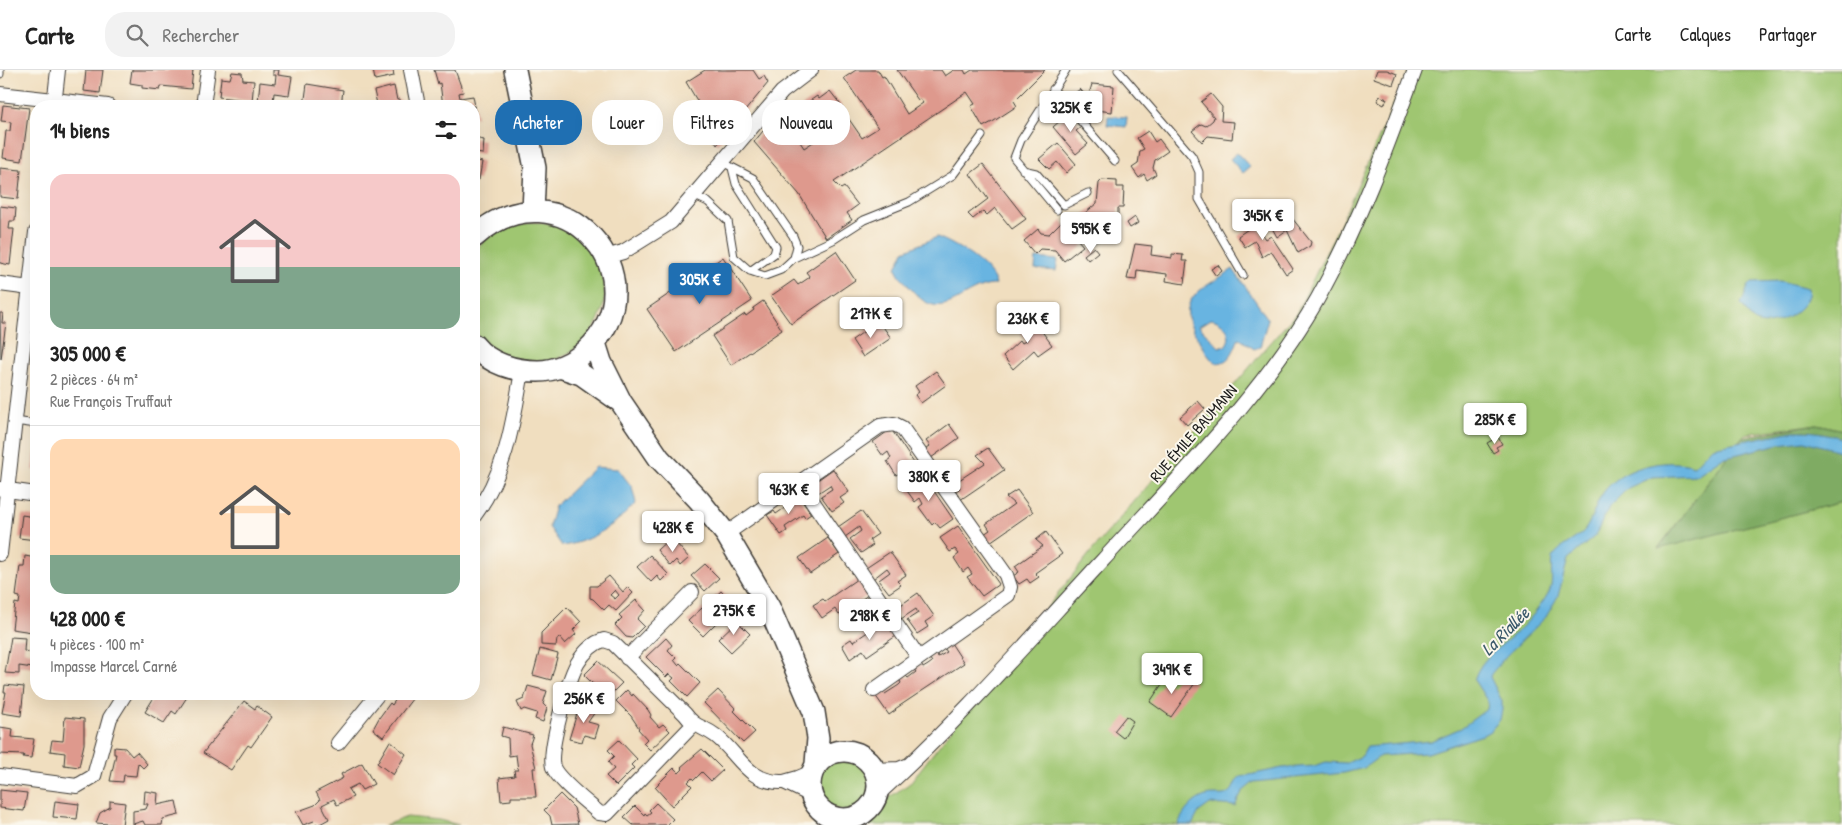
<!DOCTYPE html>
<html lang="fr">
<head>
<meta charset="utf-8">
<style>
	:root { --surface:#fff; --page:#f2f2f2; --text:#222; --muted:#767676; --line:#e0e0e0; --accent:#1f6fb2 }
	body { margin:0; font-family:"Patrick Hand",sans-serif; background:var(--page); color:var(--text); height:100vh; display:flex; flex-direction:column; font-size:19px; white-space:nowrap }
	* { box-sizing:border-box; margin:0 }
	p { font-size:16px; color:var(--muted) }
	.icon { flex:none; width:28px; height:28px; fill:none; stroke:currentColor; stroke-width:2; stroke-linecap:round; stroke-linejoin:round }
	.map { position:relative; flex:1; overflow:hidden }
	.details { position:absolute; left:30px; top:30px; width:450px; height:600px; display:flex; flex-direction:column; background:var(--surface); border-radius:20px; box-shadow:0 5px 20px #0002 }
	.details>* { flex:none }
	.guide { position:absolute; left:495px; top:30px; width:475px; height:45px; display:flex; gap:10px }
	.price { position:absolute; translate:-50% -42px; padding:0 11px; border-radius:5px; background:#fff; color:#222; font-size:16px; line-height:32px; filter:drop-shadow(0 1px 2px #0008) }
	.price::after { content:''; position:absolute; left:50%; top:30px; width:15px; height:11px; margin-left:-8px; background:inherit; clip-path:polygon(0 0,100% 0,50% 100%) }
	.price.selected { background:var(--accent); color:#fff }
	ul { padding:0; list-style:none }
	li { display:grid; align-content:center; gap:10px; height:265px; padding:0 20px }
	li+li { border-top:1px solid var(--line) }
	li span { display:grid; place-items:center; height:155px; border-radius:15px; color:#555 }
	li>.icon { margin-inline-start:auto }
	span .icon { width:90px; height:90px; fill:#fffc; stroke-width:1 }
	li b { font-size:21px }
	h2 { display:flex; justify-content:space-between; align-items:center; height:60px; padding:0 20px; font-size:21px }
	.chip { padding:0 18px; border-radius:20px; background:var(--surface); box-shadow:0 5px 20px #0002; font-size:18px; line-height:45px }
	.chip.selected { background:var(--accent); color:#fff }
	header { display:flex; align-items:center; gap:30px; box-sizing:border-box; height:70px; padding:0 25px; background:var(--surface); border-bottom:1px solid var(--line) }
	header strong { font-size:24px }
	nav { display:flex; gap:28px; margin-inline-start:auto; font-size:18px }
	.search { width:350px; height:45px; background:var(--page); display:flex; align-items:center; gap:12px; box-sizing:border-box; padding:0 18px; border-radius:20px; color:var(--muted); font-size:19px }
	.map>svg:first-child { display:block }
</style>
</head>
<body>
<header>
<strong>Carte</strong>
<div class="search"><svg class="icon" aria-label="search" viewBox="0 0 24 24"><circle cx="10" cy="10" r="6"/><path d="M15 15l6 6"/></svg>Rechercher</div>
<nav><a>Carte</a><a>Calques</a><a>Partager</a></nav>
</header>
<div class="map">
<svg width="1842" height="755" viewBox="0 0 1842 755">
	<rect width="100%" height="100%" fill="#fbf7ec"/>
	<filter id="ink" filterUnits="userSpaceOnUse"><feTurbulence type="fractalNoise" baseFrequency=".02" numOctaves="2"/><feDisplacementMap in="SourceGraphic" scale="10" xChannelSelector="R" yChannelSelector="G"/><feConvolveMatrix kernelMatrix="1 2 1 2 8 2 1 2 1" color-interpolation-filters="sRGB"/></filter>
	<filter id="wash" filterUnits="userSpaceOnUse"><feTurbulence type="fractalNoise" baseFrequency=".0096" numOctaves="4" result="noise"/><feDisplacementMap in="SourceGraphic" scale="20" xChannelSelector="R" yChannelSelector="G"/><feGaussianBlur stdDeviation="1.12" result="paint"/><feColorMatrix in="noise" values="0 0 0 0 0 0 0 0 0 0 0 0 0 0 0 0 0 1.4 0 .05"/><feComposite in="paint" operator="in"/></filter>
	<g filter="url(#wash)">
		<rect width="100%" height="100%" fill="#f0debf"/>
		<!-- green -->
		<path fill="#9fc671" stroke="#5e7146" d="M1409,0H1842V360L1817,354L1745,364L1658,478L1842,432V755H848L909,714L1090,483L1297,242L1343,148Z
			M531,152C538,153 547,152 554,155C584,164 610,199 604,232C597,274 550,306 509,288C495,281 482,274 474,260C474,243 470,201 474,187C479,164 512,156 531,152Z
			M818 714a27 27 0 1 1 54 0a27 27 0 1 1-54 0Z
			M407,747L439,750L459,755H385Z"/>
		<!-- forest -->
		<path fill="#7fab63" stroke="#4e6440" d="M1817,354L1842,360V432L1658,479L1742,367Z"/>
		<!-- water -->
		<path fill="#68b4e1" stroke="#42687e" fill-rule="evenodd" d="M1108,46L1127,47L1126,57L1107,55Z
			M1237,83L1250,97L1243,103L1230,89Z
			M1106,157H1110L1114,162L1099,174L1093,167Z
			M937,167C955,174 993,196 996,215C963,214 944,258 912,220C907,214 899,206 896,198L904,181Z
			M1036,188L1058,190L1056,201L1035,199Z
			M1233,199L1268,249L1260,277L1254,279L1239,268C1234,279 1231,293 1216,293C1208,288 1203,277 1198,268C1171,228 1202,220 1233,199ZM1210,249C1223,250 1235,265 1225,276L1219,277L1199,256Z
			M1780,211L1808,218C1813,236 1776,261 1756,252C1749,249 1747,240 1741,234L1748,217L1752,212Z
			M1794,361C1812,361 1825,362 1842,369V382L1805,371L1779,374L1722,388L1697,405L1652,407L1628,418L1609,437L1595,466L1568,489L1558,526L1546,547L1506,586L1491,604L1490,607L1502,631V640L1500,650L1490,661L1483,665L1428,683L1380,686L1364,698L1344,703L1254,712L1242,722L1235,736L1210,734L1199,742L1192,755H1178C1183,741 1197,725 1213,725C1219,725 1223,726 1229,723C1235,719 1234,711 1240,707L1282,698L1314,696L1326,692L1347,693L1362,686L1367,677L1431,671L1461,658L1487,639L1488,632L1474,610C1481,587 1501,577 1517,562C1529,551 1541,536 1549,522C1554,512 1550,499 1552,488C1560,475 1575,471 1584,461C1593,450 1595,434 1603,423C1621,397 1665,387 1694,396L1712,377Z
			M595,397L618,399L632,417L636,433C616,454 592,472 562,476L549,457L555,436Z"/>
		<g id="blocks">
			<!-- building -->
			<path fill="#de998d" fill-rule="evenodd" d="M86,0H103L100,23L84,21Z
				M132,0H193L191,19L161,16L160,20L142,18V15L130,13Z
				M273,0H279L278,5L292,7L289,25L274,23L273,33L258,32L260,12L275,14L276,5H273Z
				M373,0H393L394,6L375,10Z
				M434,0H455L463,22L459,23L460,28L473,26L477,47H474V36H443L440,13L438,14Z
				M705,0H753L759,9L764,6L768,13L717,75L706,57L711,54L686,12Z
				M856,0H878L882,7L884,6L907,44L923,33L920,29L918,30L897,0H941L945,6L954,0H964L966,4L972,0H1045L1014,31L1017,36L994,51L983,57L971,36L975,34L967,22L834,112L841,119L844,117L858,135L847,143L852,150L826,168L799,124L754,72L763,61L785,49L804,78L821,67L801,37L817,26L819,29L830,21L845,40L844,42L862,68L878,58L844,8Z
				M1377,0H1387L1397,4L1393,15L1374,8Z
				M232,2L242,3L243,10L254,11L252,31L219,27L221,8L230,9Z
				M307,14L343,20L341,36H304Z
				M1092,14L1114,16L1112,42L1088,39L1082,33L1078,37L1069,28L1080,19L1088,28Z
				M394,16L397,30L400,29L402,36H380L377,34L374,21Z
				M1211,24L1222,37L1221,51L1234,52L1232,69L1208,66L1202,72L1192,61L1201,54L1206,56L1213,50L1214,47L1201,32Z
				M1380,26L1387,29L1384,35L1377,31Z
				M3,35L29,38L22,91L3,88L6,61H10L11,52L1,51Z
				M1069,43L1081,57L1076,61L1088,74L1076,84L1053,57Z
				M1148,61L1155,72L1159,69L1168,81L1155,90L1153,98L1156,104L1147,110L1144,104L1139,108L1132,98L1138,94L1140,81L1144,79L1137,68Z
				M474,68L484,70L483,84L474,83Z
				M1058,73L1076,94L1066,103L1057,92L1049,99L1039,89Z
				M474,90L482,92L479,110L474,109Z
				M983,94L1026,149L1012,159L995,138L987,145L983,141L973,149L968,144L988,129L970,104Z
				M0,98L21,100L18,129L0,127Z
				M1102,110L1117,111V117H1124L1123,138H1118V146L1100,145L1086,157L1078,149L1097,133L1099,113Z
				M1289,134L1292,148L1311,172L1310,176L1298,183L1287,160L1277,167L1271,156L1283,151L1280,149L1278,136Z
				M0,136L16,138L15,151H10L9,159H14L10,195L0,193Z
				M1253,139L1264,154L1258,158L1266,169L1271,166L1293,199L1286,204L1271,181L1262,187L1255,171L1245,177L1238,166L1251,157L1243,145Z
				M1135,147L1138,153L1130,158L1127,153Z
				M1062,151L1083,176L1064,191L1055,180L1040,179L1035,184L1024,171L1038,159L1041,163L1049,164Z
				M1135,174L1152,176L1151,185L1172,188V184L1183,185L1182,191H1187L1184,214L1166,211L1167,204L1137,200L1136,210L1127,209Z
				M1094,177L1098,182L1088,190L1084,185Z
				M836,181L855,210L791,254L771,226L794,210L798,215L810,207L806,202Z
				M723,187L752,231L676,282L647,239Z
				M1218,195L1222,201L1216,206L1211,199Z
				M763,231L782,260L731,295L712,266L745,244L746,246L754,240L753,238Z
				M0,243H3L2,253H6L1,289Z
				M1032,248L1052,275L1038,285L1034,280L1013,299L1003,286L1020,270L1022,273L1027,270L1018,258Z
				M879,251L891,268L863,287L852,270Z
				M936,301L946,315L921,333L915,325L919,322L915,316Z
				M1198,331L1205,339L1187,355L1180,347Z
				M949,354L959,368L931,388L925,380L930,376L926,371Z
				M891,359L918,399L906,407L902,402L896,405L887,391L891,388L888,382L883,386L873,372Z
				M1498,367L1502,374L1496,377L1498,380L1493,383L1487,373Z
				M988,378L1004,400L960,430L955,422L960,418L956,412L985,393L977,385Z
				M35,382H36V400H33Z
				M833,399L849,422L840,428L844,433L832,441L821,426L832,419L830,415L815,425L809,416Z
				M923,405L953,449L940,458L935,452L932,455L919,437L923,434L920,428L915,432L905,418Z
				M1017,420L1033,442L990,472L984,464L990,460L986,454L1014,434L1006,427Z
				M797,424L811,444L805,448L803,445L785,457L787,461L781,465L767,445L774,441L776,444L789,435L793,432L791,429Z
				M861,441L878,464L869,470L873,475L861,483L850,469L861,461L859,457L845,467L838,457Z
				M22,445L35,447L36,470L19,468Z
				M958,456L999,514L982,526L967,507L972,504L968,498L963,502L954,488L959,484L955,479L950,482L940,468Z
				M1046,462L1062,484L1035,503L1039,507L1030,513L1027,509L1019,514L1013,506L1019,502L1015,496L1043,476L1036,470Z
				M671,467L689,488L680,496L676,490L670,496L657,480Z
				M828,468L839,484L810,504L799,488Z
				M890,482L906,505L897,511L901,515L889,523L879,510L890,502L887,498L873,509L866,498Z
				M650,485L668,504L661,511L657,506L651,512L637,497Z
				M25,486L36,488V536L32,562L12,559L15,533L19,534L20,527L16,526L20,496H24Z
				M705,494L719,508L705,521L691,506Z
				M609,506L623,522L627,517L633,523L616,541L609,535L604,540L593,529L590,528V516H597ZM615,520L619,525L615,529L610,525Z
				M857,509L868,525L839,545L835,539L822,548L813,535L823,529L825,531Z
				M721,521L735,535L722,548L708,533Z
				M918,523L934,546L925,552L928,557L917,564L907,550L918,543L916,539L901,549L895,539Z
				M636,530L645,540L637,549L644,556L632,568L626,567L615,555L622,548L619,545Z
				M567,537L581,552L573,560L576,564L565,574L560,568L557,569L556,576L541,575V563Z
				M702,538L716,553L703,566L688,551Z
				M885,550L896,566L867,586L863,580L850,589L842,575L851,569L853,572Z
				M737,551L750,564L731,582L718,569Z
				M11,567L25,568L24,581L35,583L33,598L19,596V604L5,603Z
				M666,568L672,575L668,580L676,588L674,590L678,595L680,593L700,613L687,627L671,611L674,608L669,604L666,607L646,587Z
				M951,573L964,593L895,639L896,640L889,645L875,625L882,621L885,624L899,615L901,613L899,609L905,605L908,608L916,602L914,599L921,594L923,598L928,595L932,592L929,588L936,583L938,587L947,582L944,578Z
				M540,579L558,584L551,610L533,605Z
				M598,591L622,613L607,628L584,605Z
				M1180,603L1195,613L1171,647L1150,632L1164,611L1171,616Z
				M5,615L24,617L21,646L2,643L6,622H4Z
				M528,616L547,621L543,634L547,638L543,652L535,649L537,643L524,639L521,641L517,632L524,629Z
				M627,620L632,626L633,624L648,640L651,645L650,647L659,657L663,654L670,661L650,680L643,673L647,669L638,659L639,658L631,646L616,631Z
				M718,620L736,639L734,641L755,662L743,673L704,633Z
				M152,624H189L176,644L172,641L164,653L145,642L153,629L150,627Z
				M396,624H416L383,667L373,659L379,648L390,633L392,635L396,629L394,627Z
				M244,631L255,639L257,636L272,647L251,677L248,675L231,700L203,683Z
				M585,632L595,642L588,652L599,655L595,668L584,665L582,672L569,669L578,640Z
				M1126,646L1133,651L1123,668L1114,661Z
				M65,647L84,649V674L79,697L64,695L65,683L50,681L52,670L63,671Z
				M0,657L13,659L12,667L34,669L31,688L23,687L24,685L0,684Z
				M503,657L533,665L530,674L536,698H533L536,727H511V730L501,731L499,708L515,706L514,700H518L516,685L509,686L508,668L501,666Z
				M619,670L637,689L631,695L634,698L616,716L606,706L614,699L608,692L614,686L608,680Z
				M390,671L406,684L393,705L377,693Z
				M114,677L125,678L132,686L137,682L147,694L143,698L138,693L136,706L124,705L123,712L110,711L116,684H114Z
				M702,679L723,700L711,711L702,702L694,710L692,708L688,712L692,716L672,736L655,717L674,698L679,703L683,699L681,697Z
				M362,693L374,714L362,720L358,714L348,719L353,727L337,735L334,729L322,735L329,749L318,755L314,751L303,755L296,742L315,735L320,730L316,722L343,708L341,704Z
				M0,720L27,723L24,741L0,738Z
				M145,721L158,723L157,735L176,731L179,745L163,749L162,755H145L143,751L133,754V741L146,739L148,734H144Z
				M560,724L574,738L578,754L552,755L550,746L544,740Z
				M55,731L79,734L77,749L53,747Z
				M110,731L125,733L122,755L96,753L100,743L110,737Z
				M656,733L673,749L667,755H633L624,747L635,736L644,745L645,743L647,745L651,742L649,740Z"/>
		</g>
	</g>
	<g filter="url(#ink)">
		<use href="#blocks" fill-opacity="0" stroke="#3c3934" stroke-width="1"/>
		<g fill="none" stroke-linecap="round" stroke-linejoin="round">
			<defs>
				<path id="service" d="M1118,0L1192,86L1199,102V129L1243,205
					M0,4V0
					M1053,19L1115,91
					M732,98L736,114L776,177L774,184L750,201
					M1023,100L1036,103L1064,135L1088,123
					M693,125L708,132L728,151L734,187L750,201L765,206L781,200L794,188L797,176L793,166L753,108L722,92
					M1057,140L1014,88L1021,70L1066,0
					M794,188L833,170L864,150L909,132L953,105L982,66
					M15,351L36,354"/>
				<path id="minor" d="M411,0L418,36
					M0,24L108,36
					M54,36L58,0
					M203,36L208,0
					M606,187L623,182L671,152L782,22L811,0
					M0,214L30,218
					M800,413L919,588
					M1,419L36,424
					M474,446C506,403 513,353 522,301
					M726,464L880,356L894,354L902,358L1006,505L1010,517L1008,525L874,620
					M0,484L36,162
					M627,588L692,522
					M693,655L607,744L599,743C588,733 558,710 553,697C548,681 568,611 577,594C583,584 592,573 604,570L613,573L685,644C695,658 703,656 716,666C739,684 748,714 784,712
					M338,673L378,624
					M875,700L899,699L909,695
					M0,706L77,716L94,706L110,648L125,624
					M811,725L784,712L798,708L812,702
					M877,725C958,652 1029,570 1103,490C1176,410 1265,322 1318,228C1358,156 1387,77 1415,0"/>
				<path id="primary" d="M515,0L535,98L533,141
					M474,167C561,89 665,208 586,281C573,293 555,301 538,301C515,301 489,294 474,275
					M595,273L601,292L621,332L659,388L699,430L726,464L769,537L814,642L818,668L816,694
					M560,297L581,304L618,330
					M810 715a34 34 0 1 1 68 0a34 34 0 1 1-68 0Z"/>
			</defs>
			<!-- service casing -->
			<use href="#service" stroke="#3c3934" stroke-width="9"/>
			<!-- minor casing -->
			<use href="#minor" stroke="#3c3934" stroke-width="16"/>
			<!-- primary casing -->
			<use href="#primary" stroke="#3c3934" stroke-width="24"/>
			<!-- service -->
			<use href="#service" stroke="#fff" stroke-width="7"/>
			<!-- minor -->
			<use href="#minor" stroke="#fff" stroke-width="14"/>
			<!-- primary -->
			<use href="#primary" stroke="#fff" stroke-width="21"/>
		</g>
	</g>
	<g text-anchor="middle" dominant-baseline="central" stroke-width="4" stroke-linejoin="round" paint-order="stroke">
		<!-- street labels -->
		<g font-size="16" fill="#1c1c1c" stroke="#fbf7ec">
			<text transform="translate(1193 363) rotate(-49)">RUE ÉMILE BAUMANN</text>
		</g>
		<!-- water labels -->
		<g font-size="18" font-style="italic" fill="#3a596b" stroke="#fbf7ec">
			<text transform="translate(1505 561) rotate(-45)">La Riallée</text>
		</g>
	</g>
</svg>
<b class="price" style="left:1071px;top:63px">325K €</b>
<b class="price" style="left:1263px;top:171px">345K €</b>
<b class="price" style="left:1091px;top:184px">595K €</b>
<b class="price selected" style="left:700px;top:235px">305K €</b>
<b class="price" style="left:871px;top:269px">217K €</b>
<b class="price" style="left:1028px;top:274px">236K €</b>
<b class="price" style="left:1495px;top:375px">285K €</b>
<b class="price" style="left:929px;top:432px">380K €</b>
<b class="price" style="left:789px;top:445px">963K €</b>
<b class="price" style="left:673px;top:483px">428K €</b>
<b class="price" style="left:734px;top:566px">275K €</b>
<b class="price" style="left:870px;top:571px">298K €</b>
<b class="price" style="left:1172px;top:625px">349K €</b>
<b class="price" style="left:584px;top:654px">256K €</b>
<div class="guide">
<a class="chip selected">Acheter</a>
<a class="chip">Louer</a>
<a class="chip">Filtres</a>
<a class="chip">Nouveau</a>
</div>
<section class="details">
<h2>14 biens<svg class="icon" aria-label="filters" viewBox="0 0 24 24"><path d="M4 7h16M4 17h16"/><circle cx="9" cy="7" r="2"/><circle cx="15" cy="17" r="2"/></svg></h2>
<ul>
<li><span style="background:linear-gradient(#f6c9c9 60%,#7fa58c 0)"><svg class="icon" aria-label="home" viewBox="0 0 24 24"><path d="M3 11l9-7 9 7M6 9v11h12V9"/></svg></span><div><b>305 000 €</b><p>2 pièces · 64 m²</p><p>Rue François Truffaut</p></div></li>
<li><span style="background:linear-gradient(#ffd9b3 75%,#7fa58c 0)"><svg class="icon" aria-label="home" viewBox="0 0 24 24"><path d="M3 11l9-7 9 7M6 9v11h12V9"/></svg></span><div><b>428 000 €</b><p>4 pièces · 100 m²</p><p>Impasse Marcel Carné</p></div></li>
</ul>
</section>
</div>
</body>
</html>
